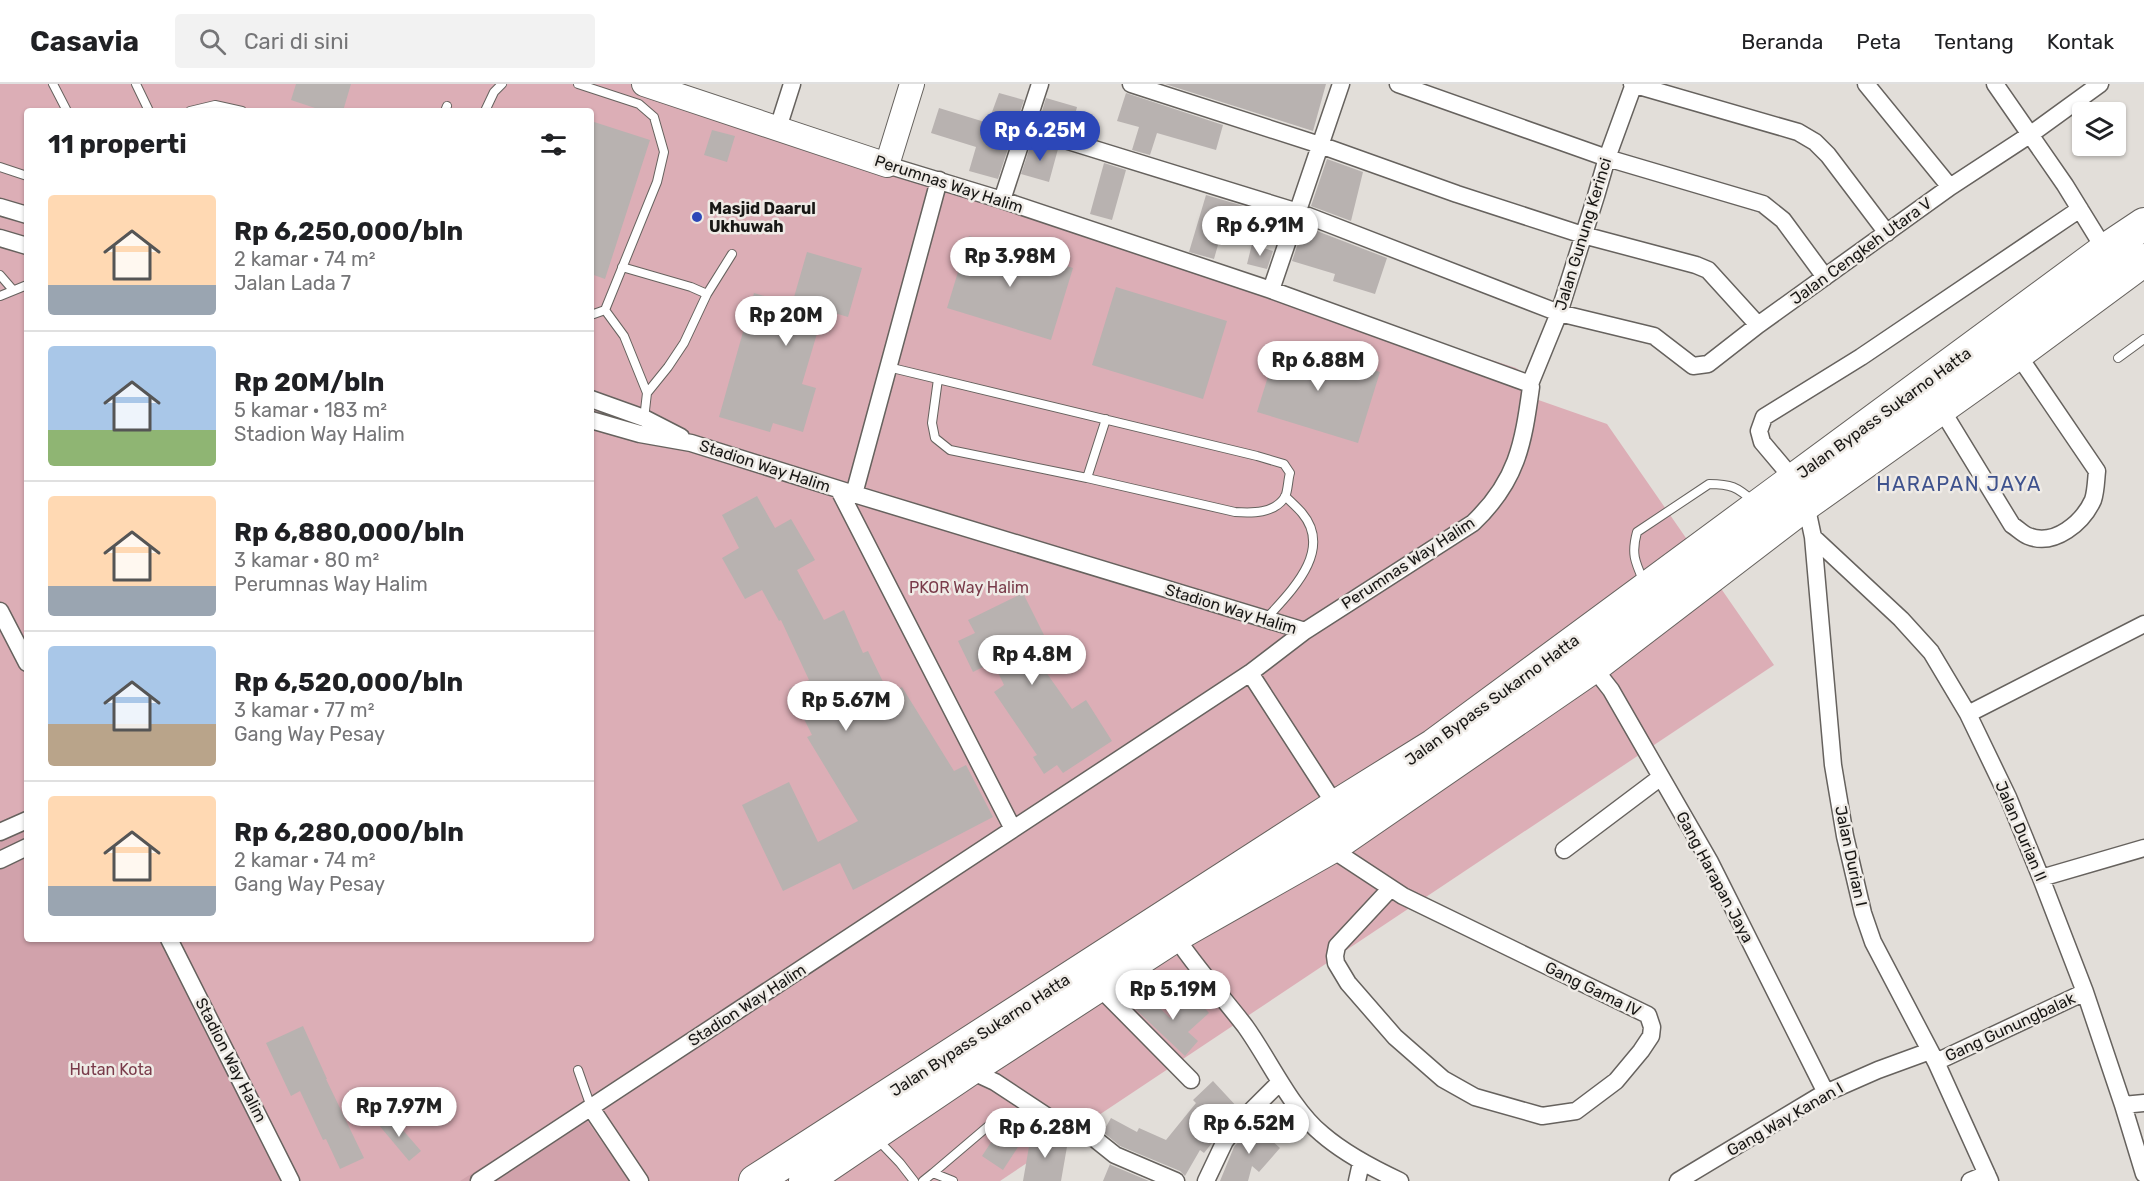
<!DOCTYPE html>
<html lang="id">
<head>
<meta charset="utf-8">
<style>
	:root { --surface:#fff; --page:#f2f2f2; --text:#202124; --muted:#757577; --line:#e0e0e0; --accent:#2c47b8 }
	body { margin:0; font-family:Rubik,sans-serif; background:var(--page); color:var(--text); height:100vh; display:flex; flex-direction:column; font-size:22px; white-space:nowrap }
	* { box-sizing:border-box; margin:0 }
	p { font-size:20px; color:var(--muted) }
	.icon { flex:none; width:33px; height:33px; fill:none; stroke:currentColor; stroke-width:2; stroke-linecap:round; stroke-linejoin:round }
	.map { position:relative; flex:1; overflow:hidden }
	.panel { position:absolute; left:24px; top:24px; width:570px; height:834px; display:flex; flex-direction:column; background:var(--surface); border-radius:6px; box-shadow:0 2px 4px #0004 }
	.panel>* { flex:none }
	.fabs { position:absolute; left:2072px; top:18px; display:grid; gap:12px }
	.fabs a { display:grid; place-items:center; width:54px; height:54px; border-radius:6px; background:var(--surface); box-shadow:0 2px 4px #0004; font-size:30px }
	.price { position:absolute; translate:-50% -51px; padding:0 14px; border-radius:21px; background:#fff; color:#222; font-size:20px; line-height:39px; filter:drop-shadow(0 2px 3px #0008) }
	.price::after { content:''; position:absolute; left:50%; top:36px; width:18px; height:14px; margin-left:-9px; background:inherit; clip-path:polygon(0 0,100% 0,50% 100%) }
	.price.current { background:var(--accent); color:#fff }
	ul { padding:0; list-style:none }
	li { display:flex; align-items:center; gap:18px; height:150px; padding:0 24px }
	li+li { border-top:2px solid var(--line) }
	li span { display:grid; place-items:center; flex:none; width:168px; height:120px; border-radius:6px; color:#555 }
	li>.icon { margin-inline-start:auto }
	span .icon { width:72px; height:72px; fill:#fffc; stroke-width:1 }
	li b { font-size:26px }
	h2 { display:flex; justify-content:space-between; align-items:center; height:72px; padding:0 24px; font-size:26px }
	header { display:flex; align-items:center; gap:36px; box-sizing:border-box; height:84px; padding:0 30px; background:var(--surface); border-bottom:2px solid var(--line) }
	header strong { font-size:28px }
	nav { display:flex; gap:33px; margin-inline-start:auto; font-size:21px }
	.search { width:420px; height:54px; background:var(--page); display:flex; align-items:center; gap:15px; box-sizing:border-box; padding:0 21px; border-radius:6px; color:var(--muted); font-size:22px }
	.map>svg:first-child { display:block }
</style>
</head>
<body>
<header>
<strong>Casavia</strong>
<div class="search"><svg class="icon" aria-label="search" viewBox="0 0 24 24"><circle cx="10" cy="10" r="6"/><path d="M15 15l6 6"/></svg>Cari di sini</div>
<nav><a>Beranda</a><a>Peta</a><a>Tentang</a><a>Kontak</a></nav>
</header>
<div class="map">
<svg width="2144" height="1097" viewBox="0 0 2144 1097">
	<rect width="100%" height="100%" fill="#e2ded9"/>
	<!-- green -->
	<path fill="#dcaeb6" d="M0,0H646L1516,284L1527,292V312L1607,340L1774,581L1000,1097H238L111,855H591V27H27V737L0,750Z"/>
	<!-- forest -->
	<path fill="#d1a2ab" d="M27,737V855H170L294,1097H0V750Z
		M577,1023L630,1097H460Z"/>
	<!-- building -->
	<path fill="#b8b2b0" d="M296,0H351L343,27H324L291,16Z
		M1165,0H1326L1313,47Z
		M999,9L1024,16L998,95L969,87L976,63L931,49L939,24L988,39Z
		M1126,9L1223,41L1216,66L1157,49L1150,71L1132,66L1139,43L1117,37Z
		M1046,14L1077,23L1071,47L1039,37Z
		M591,37L650,56L605,195L591,190Z
		M712,46L735,52L727,78L704,71Z
		M1032,57L1058,65L1049,98L1021,90Z
		M1327,75L1363,88L1351,137L1311,122Z
		M1104,79L1126,86L1112,136L1090,130Z
		M1206,111L1247,123L1236,159L1220,154L1214,175L1189,168Z
		M1304,142L1387,174L1375,210L1333,197L1335,190L1292,177Z
		M969,152L1073,184L1051,256L947,224Z
		M1252,160L1273,167L1267,185L1247,180Z
		M807,168L862,184L848,233L824,226L802,300L816,304L803,348L773,339L770,348L719,333L754,209L792,220Z
		M1116,203L1227,237L1203,315L1092,281Z
		M1279,257L1380,288L1358,359L1257,328Z
		M757,412L775,444L791,435L815,476L797,486L824,536L844,526L863,569L868,567L889,610L902,603L954,687L966,681L993,733L853,806L840,779L783,807L742,721L789,698L818,758L858,737L807,653L812,651L789,605L809,596L781,536L779,537L762,506L745,515L722,474L739,464L722,431Z
		M1023,509L1052,567L1036,574L1072,625L1086,616L1112,657L1063,689L1057,681L1044,690L1033,673L1037,671L994,608L1004,601L993,578L973,588L958,557L975,549L968,536Z
		M1143,908L1170,934L1194,912L1209,929L1188,948L1198,957L1185,972L1131,921Z
		M303,942L327,995H326L364,1074L340,1085L326,1055L323,1056L300,1007L291,1012L266,959Z
		M1213,997L1239,1025L1204,1069L1200,1066L1185,1092L1180,1087L1120,1062L1103,1048L1111,1034L1137,1048L1139,1044L1166,1056L1196,1019L1193,1016Z
		M1012,1026L1033,1040L1003,1086L982,1072Z
		M389,1030L421,1067L409,1077L378,1040Z
		M1253,1040L1280,1064L1259,1088L1252,1082L1248,1097H1220L1234,1063Z
		M1031,1051L1068,1057L1061,1097H1023Z
		M1110,1080L1111,1081L1149,1097H1103Z"/>
	<g fill="none" stroke-linecap="round" stroke-linejoin="round">
		<defs>
			<path id="lane" d="M53,0L67,27
				M136,0L149,27
				M578,0L639,20L654,33L664,68L657,98L605,226L624,252L647,309L644,335
				M190,27L215,21L242,27
				M445,27L447,22
				M485,27L494,8L502,0
				M0,83L27,92
				M622,183L691,203L707,210L732,170
				M0,191L13,206
				M0,212L27,201
				M591,231L605,226
				M2118,274L2144,255
				M888,283L1257,372L1284,380L1290,389C1288,395 1288,407 1285,413C1274,430 1252,429 1235,428L1087,394L950,366L935,354L932,339L938,295
				M647,309L668,283L684,259L707,210
				M1087,394L1106,335
				M1644,498C1635,478 1631,470 1637,448L1709,400C1731,400 1737,403 1753,417
				M1266,535C1290,508 1334,467 1302,429C1297,423 1291,418 1285,412
				M578,986L591,1023
				M877,1055L900,1079L914,1097
				M933,1089L993,1038
				M923,1097L933,1089L953,1097"/>
			<path id="street" d="M1131,0L1320,61L1457,110L1583,151L1696,181L1708,186L1758,241
				M1398,0L1607,74L1763,120L1783,136L1825,193
				M1632,0L1798,48L1815,58L1828,71L1887,149
				M1866,0L1950,103
				M1995,0L2065,101L2105,166
				M778,44L792,0
				M1026,44L1298,128L1559,229L1654,252L1693,282L1708,280L1758,241L1950,103L2031,50L2100,0
				M887,81L1002,116L1271,206L1530,300
				M1002,116L1040,0
				M0,123L27,131
				M0,154L27,162
				M1271,206L1341,0
				M591,315L644,334L681,353
				M1940,323L2012,441C2017,444 2023,450 2028,452C2055,463 2083,438 2093,416C2096,407 2096,396 2097,387L2014,265
				M591,336L640,350L691,359L854,410L1305,547
				M1794,396L1762,358L1759,347L1764,333L1861,273L2080,125
				M839,406L1013,745
				M854,410L939,96
				M1806,420L1813,453L1833,681L1845,752L1863,829L1873,858L1936,978L1990,1097
				M1813,453L1901,535L1931,568L1968,630L2008,713L2041,794L2085,908L2123,1021L2144,1090
				M0,527L27,579
				M1593,583L1611,606L1710,778L1826,1009
				M1250,589L1336,722
				M1968,630L2144,540
				M0,748L27,736
				M1330,764L1403,812L1648,931L1652,943L1651,952L1641,967L1616,997L1576,1027L1542,1032L1475,1013L1443,995L1395,953L1348,899L1336,879L1335,872L1337,862L1391,804
				M1564,766L1661,693
				M0,776L27,763
				M2041,794L2144,764
				M1175,852C1196,884 1222,912 1245,942C1269,975 1291,1025 1322,1050C1345,1070 1372,1084 1400,1097
				M169,855L291,1097
				M1098,902L1191,996
				M1936,978L2085,908
				M969,986L995,998L1057,1039L1095,1055L1115,1071L1176,1097
				M2123,1021L2144,1019
				M591,1024L640,1097
				M479,1097L1250,589L1305,547L1473,439C1517,397 1523,361 1531,303L1530,300L1559,229L1596,112L1607,74L1634,0
				M1206,1097L1225,1057L1240,1038L1280,998
				M1357,1097L1361,1079
				M1678,1097L1821,1011L1878,986L1930,967
				M1970,1097L1987,1090"/>
			<path id="secondary" d="M644,0L887,81L912,0"/>
			<path id="highway" d="M755,1097L1336,722L1434,661L2105,166L2144,140
				M805,1097L969,986L1175,852L1330,764L1593,583L1806,420L2017,270L2144,176"/>
		</defs>
		<!-- lane casing -->
		<use href="#lane" stroke="#66625e" stroke-width="10"/>
		<!-- street casing -->
		<use href="#street" stroke="#66625e" stroke-width="19"/>
		<!-- secondary casing -->
		<use href="#secondary" stroke="#66625e" stroke-width="26"/>
		<!-- highway casing -->
		<use href="#highway" stroke="#66625e" stroke-width="34"/>
		<!-- lane -->
		<use href="#lane" stroke="#fff" stroke-width="8"/>
		<!-- street -->
		<use href="#street" stroke="#fff" stroke-width="16"/>
		<!-- secondary -->
		<use href="#secondary" stroke="#fff" stroke-width="24"/>
		<!-- highway -->
		<use href="#highway" stroke="#fff" stroke-width="32"/>
	</g>
	<!-- markers -->
	<circle fill="#2c47b8" stroke="#efebe6" stroke-width="2" cx="697" cy="133" r="6"/>
	<g text-anchor="middle" dominant-baseline="central" stroke-width="5" stroke-linejoin="round" paint-order="stroke">
		<!-- street labels -->
		<g font-size="16" fill="#181715" stroke="#efebe6">
			<text transform="translate(949 100) rotate(18)">Perumnas Way Halim</text>
			<text transform="translate(1583 150) rotate(-73)">Jalan Gunung Kerinci</text>
			<text transform="translate(1861 167) rotate(-36)">Jalan Cengkeh Utara V</text>
			<text transform="translate(1884 329) rotate(-36)">Jalan Bypass Sukarno Hatta</text>
			<text transform="translate(765 382) rotate(18)">Stadion Way Halim</text>
			<text transform="translate(1408 479) rotate(-33)">Perumnas Way Halim</text>
			<text transform="translate(1231 525) rotate(17)">Stadion Way Halim</text>
			<text transform="translate(1492 616) rotate(-36)">Jalan Bypass Sukarno Hatta</text>
			<text transform="translate(2021 747) rotate(67)">Jalan Durian II</text>
			<text transform="translate(1851 772) rotate(78)">Jalan Durian I</text>
			<text transform="translate(1715 793) rotate(62)">Gang Harapan Jaya</text>
			<text transform="translate(1593 905) rotate(26)">Gang Gama IV</text>
			<text transform="translate(747 921) rotate(-33)">Stadion Way Halim</text>
			<text transform="translate(2010 943) rotate(-25)">Gang Gunungbalak</text>
			<text transform="translate(980 951) rotate(-33)">Jalan Bypass Sukarno Hatta</text>
			<text transform="translate(231 976) rotate(63)">Stadion Way Halim</text>
			<text transform="translate(1785 1035) rotate(-30)">Gang Way Kanan I</text>
		</g>
		<!-- poi labels -->
		<g font-size="16" font-weight="bold" fill="#181715" stroke="#efebe6" text-anchor="start">
			<text x="709" y="124">Masjid Daarul<tspan x="709" dy="18">Ukhuwah</tspan></text>
		</g>
		<!-- park labels -->
		<g font-size="16" fill="#793b4a" stroke="#efebe6">
			<text x="969" y="503">PKOR Way Halim</text>
			<text x="111" y="985">Hutan Kota</text>
		</g>
		<!-- quarter labels -->
		<g font-size="20" letter-spacing="1.5" fill="#3e528d" stroke="#efebe6">
			<text x="1959" y="400">HARAPAN JAYA</text>
		</g>
	</g>
</svg>
<div class="fabs">
<a><svg class="icon" aria-label="layers" viewBox="0 0 24 24"><path d="M12 4l9 5-9 5-9-5zM3 14l9 5 9-5"/></svg></a>
</div>
<b class="price current" style="left:1040px;top:78px">Rp 6.25M</b>
<b class="price" style="left:1260px;top:173px">Rp 6.91M</b>
<b class="price" style="left:1010px;top:204px">Rp 3.98M</b>
<b class="price" style="left:786px;top:263px">Rp 20M</b>
<b class="price" style="left:1318px;top:308px">Rp 6.88M</b>
<b class="price" style="left:1032px;top:602px">Rp 4.8M</b>
<b class="price" style="left:846px;top:648px">Rp 5.67M</b>
<b class="price" style="left:1173px;top:937px">Rp 5.19M</b>
<b class="price" style="left:399px;top:1054px">Rp 7.97M</b>
<b class="price" style="left:1249px;top:1071px">Rp 6.52M</b>
<b class="price" style="left:1045px;top:1075px">Rp 6.28M</b>
<section class="panel">
<h2>11 properti<svg class="icon" aria-label="filters" viewBox="0 0 24 24"><path d="M4 7h16M4 17h16"/><circle cx="9" cy="7" r="2"/><circle cx="15" cy="17" r="2"/></svg></h2>
<ul>
<li><span style="background:linear-gradient(#ffd9b3 75%,#9aa5b1 0)"><svg class="icon" aria-label="home" viewBox="0 0 24 24"><path d="M3 11l9-7 9 7M6 9v11h12V9"/></svg></span><div><b>Rp 6,250,000/bln</b><p>2 kamar · 74 m²</p><p>Jalan Lada 7</p></div></li>
<li><span style="background:linear-gradient(#a9c7e8 70%,#8fb573 0)"><svg class="icon" aria-label="home" viewBox="0 0 24 24"><path d="M3 11l9-7 9 7M6 9v11h12V9"/></svg></span><div><b>Rp 20M/bln</b><p>5 kamar · 183 m²</p><p>Stadion Way Halim</p></div></li>
<li><span style="background:linear-gradient(#ffd9b3 75%,#9aa5b1 0)"><svg class="icon" aria-label="home" viewBox="0 0 24 24"><path d="M3 11l9-7 9 7M6 9v11h12V9"/></svg></span><div><b>Rp 6,880,000/bln</b><p>3 kamar · 80 m²</p><p>Perumnas Way Halim</p></div></li>
<li><span style="background:linear-gradient(#a9c7e8 65%,#b9a48a 0)"><svg class="icon" aria-label="home" viewBox="0 0 24 24"><path d="M3 11l9-7 9 7M6 9v11h12V9"/></svg></span><div><b>Rp 6,520,000/bln</b><p>3 kamar · 77 m²</p><p>Gang Way Pesay</p></div></li>
<li><span style="background:linear-gradient(#ffd9b3 75%,#9aa5b1 0)"><svg class="icon" aria-label="home" viewBox="0 0 24 24"><path d="M3 11l9-7 9 7M6 9v11h12V9"/></svg></span><div><b>Rp 6,280,000/bln</b><p>2 kamar · 74 m²</p><p>Gang Way Pesay</p></div></li>
</ul>
</section>
</div>
</body>
</html>
